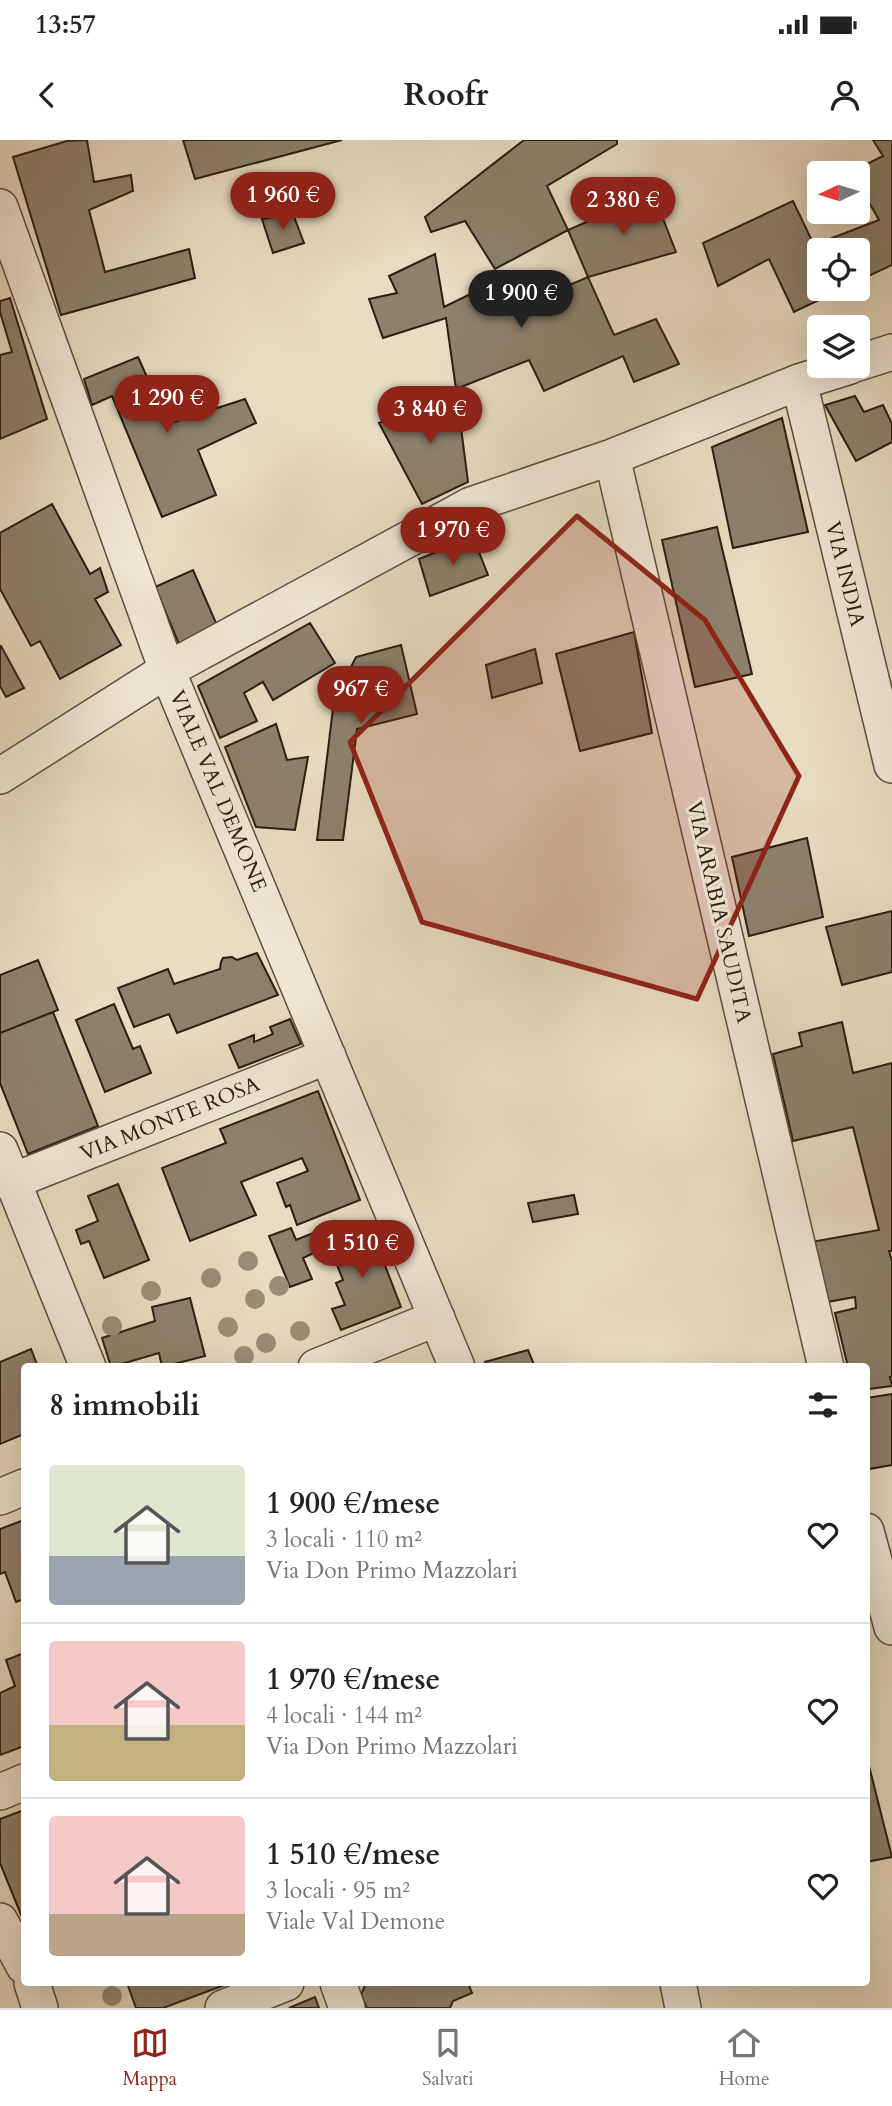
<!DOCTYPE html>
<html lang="it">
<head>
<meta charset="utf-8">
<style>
	:root { --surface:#fff; --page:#f6f6f6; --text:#222; --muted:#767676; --line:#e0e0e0; --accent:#8f2418 }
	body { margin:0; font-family:Cardo,serif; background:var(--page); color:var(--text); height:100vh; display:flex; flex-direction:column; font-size:26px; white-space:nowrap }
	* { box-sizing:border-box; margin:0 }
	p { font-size:23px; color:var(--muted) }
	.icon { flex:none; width:38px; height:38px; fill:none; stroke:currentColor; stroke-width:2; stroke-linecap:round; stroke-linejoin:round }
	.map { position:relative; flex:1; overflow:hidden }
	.details { position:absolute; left:21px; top:1223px; width:849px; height:623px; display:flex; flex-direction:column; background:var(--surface); border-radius:7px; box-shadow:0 7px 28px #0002 }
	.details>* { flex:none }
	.needle { width:46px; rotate:266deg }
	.fabs { position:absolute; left:807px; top:21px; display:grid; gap:14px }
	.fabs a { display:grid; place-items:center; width:63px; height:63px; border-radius:7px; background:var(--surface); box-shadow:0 7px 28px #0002; font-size:35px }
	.price { position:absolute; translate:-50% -60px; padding:0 16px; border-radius:24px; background:var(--accent); color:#fff; font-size:23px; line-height:46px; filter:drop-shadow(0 2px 4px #0008) }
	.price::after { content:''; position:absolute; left:50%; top:42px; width:21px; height:16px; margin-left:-10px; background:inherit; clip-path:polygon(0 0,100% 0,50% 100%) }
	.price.selected { background:#222; color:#fff }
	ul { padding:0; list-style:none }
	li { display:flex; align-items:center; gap:21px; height:175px; padding:0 28px }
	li+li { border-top:2px solid var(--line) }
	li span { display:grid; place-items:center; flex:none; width:196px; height:140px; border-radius:7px; color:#555 }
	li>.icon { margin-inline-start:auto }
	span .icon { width:84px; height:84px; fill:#fffc; stroke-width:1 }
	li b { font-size:30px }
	h2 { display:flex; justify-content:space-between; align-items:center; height:84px; padding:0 28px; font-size:30px }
	.status { display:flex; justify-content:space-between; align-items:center; height:49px; padding:0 35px; background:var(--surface); direction:ltr }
	.status svg { height:19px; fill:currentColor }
	header { display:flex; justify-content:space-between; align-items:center; height:91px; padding:0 28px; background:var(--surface); font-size:32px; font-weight:600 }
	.tabs { display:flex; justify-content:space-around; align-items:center; height:98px; border-top:2px solid var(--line); background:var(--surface); font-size:19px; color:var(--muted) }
	.tabs a { display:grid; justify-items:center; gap:4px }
	.tabs .selected { color:var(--accent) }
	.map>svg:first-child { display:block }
</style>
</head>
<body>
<div class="status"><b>13:57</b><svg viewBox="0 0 49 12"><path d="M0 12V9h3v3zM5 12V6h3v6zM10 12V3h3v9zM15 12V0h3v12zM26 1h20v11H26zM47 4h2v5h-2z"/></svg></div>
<header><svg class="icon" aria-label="back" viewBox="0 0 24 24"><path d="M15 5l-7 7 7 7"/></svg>Roofr<svg class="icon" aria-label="person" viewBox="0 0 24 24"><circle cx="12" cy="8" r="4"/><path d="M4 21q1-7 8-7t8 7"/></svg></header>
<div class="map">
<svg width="892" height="1868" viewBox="0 0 892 1868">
	<rect width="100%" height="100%" fill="#e8dcc2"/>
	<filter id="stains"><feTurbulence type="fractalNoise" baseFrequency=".00286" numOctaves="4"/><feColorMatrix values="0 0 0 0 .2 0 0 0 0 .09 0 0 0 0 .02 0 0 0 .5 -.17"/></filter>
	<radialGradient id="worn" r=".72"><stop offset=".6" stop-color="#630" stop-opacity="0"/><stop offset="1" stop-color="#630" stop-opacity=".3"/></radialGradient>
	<!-- building -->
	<path fill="#8d816d" stroke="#2b1e10" stroke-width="2" d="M87,0L94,42L131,35L133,51L89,70L105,132L189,109L195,138L61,175L13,17L67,1Z
		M183,0H342L195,39Z
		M524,0H617V4L547,46L568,90L495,129L465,81L431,92L425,77Z
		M873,0H892V125L858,141V110H819V149H842L794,172L769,119L718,146L703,103L793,61L814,105L879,80L858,43V33L851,32L883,16Z
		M653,53L676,112L588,137L568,90Z
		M293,74L304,103L273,113L262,79Z
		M435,114L444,167L491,144L506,172L588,137L614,195L656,179L679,224L634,242L623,216L544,251L529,220L456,249L446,178L383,198L369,159L397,153L389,136Z
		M10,158L47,279L0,299V215L12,212L0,172V161Z
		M138,217L168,284L245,259L256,283L198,310L216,355L162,377L112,256L92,265L84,239Z
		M456,249L468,342L422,364L379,283Z
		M855,256L864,272L883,265L892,284V302L856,321L825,265Z
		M782,278L808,392L733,408L712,307Z
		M52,364L90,434L100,428L108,452L95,459L121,505L60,539L40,501L31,506L0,449V393Z
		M717,387L752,534L695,547L662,400Z
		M473,397L488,435L430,456L419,419Z
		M193,430L216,483L179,504L155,447Z
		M310,483L335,523L273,560L263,542L244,553L257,581L220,598L198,546Z
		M634,492L652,593L580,611L556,514Z
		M401,505L417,574L357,589L343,700H317L334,560L356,517Z
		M0,506H1L24,548L6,557L0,546Z
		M535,509L542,543L492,558L486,525Z
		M276,584L287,620L308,617L295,690L256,687L225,607Z
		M807,698L823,777L749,796L732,717Z
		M892,771V832L842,845L826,787Z
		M257,813L278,855L177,893L169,874L134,887L118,848L168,829L174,844L220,829L221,822L223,818L232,817L237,820Z
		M38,820L58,870L0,893V835Z
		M114,864L133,909L140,906L151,933L105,952L76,880Z
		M53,872L98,986L28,1014L0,943V893Z
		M290,879L301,904L239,928L229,905L254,895V902L273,894L270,887Z
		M842,882L853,933L892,923V1111H889L892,1121V1237H890L892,1246L869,1249L866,1248V1227H848L835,1173L856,1168L855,1157L827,1162L811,1102L879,1090L853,987L793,1001L773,914L802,906L799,893Z
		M318,951L360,1060L297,1085L290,1065L286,1067L277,1043L308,1031L302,1018L241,1042L256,1075L190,1101L162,1028L226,1003L220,989Z
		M118,1044L149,1120L104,1138L89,1101L81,1104L76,1090L98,1081L88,1056Z
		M574,1055L578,1074L533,1082L528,1063Z
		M291,1088L296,1100L313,1093L320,1110L303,1118L312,1139L290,1147L269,1096Z
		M371,1089L401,1167L341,1190L332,1169L345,1165L336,1143L343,1140L335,1120L331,1122L325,1106Z
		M190,1158L205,1216L162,1227L159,1213L111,1227L102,1198L155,1181L152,1167Z
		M31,1209L38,1227H24V1294L0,1304V1222Z
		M528,1210L535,1227H487L485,1222Z
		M892,1254V1325L869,1329L866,1314V1258Z
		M24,1380V1459L16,1462L5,1432L0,1434V1389Z
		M24,1513V1606L0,1615V1553L15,1546L6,1520Z
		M866,1614L892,1717L866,1722Z
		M24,1670V1782L0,1723V1679Z
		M127,1843H230L163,1868H136Z
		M366,1843H468L472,1853L453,1861L450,1868H367L361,1855Z
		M315,1857L319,1868H289Z"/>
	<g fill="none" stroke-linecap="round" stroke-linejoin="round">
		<defs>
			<path id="minor" d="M0,67L167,530L457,1227
				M858,223L892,212
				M799,242L892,625
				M612,317L826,1227
				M0,636L167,530L471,365L612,317L799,242L850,226
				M0,1010L88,1227
				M13,1041L328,916
				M316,1227L437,1178
				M0,1357L24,1347
				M866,1391L892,1487
				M0,1652L24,1642
				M0,1781L24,1826
				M32,1843L40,1868
				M338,1843L347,1868
				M678,1843L683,1868
				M223,1868L286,1843"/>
		</defs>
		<!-- minor casing -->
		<use href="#minor" stroke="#5a4e3c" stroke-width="38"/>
		<!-- minor -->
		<use href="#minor" stroke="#f0e8d7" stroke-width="35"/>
	</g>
	<!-- trees -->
	<g fill="#9a8d78">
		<circle cx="248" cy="1121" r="10"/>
		<circle cx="211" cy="1138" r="10"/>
		<circle cx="279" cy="1146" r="10"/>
		<circle cx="151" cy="1151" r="10"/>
		<circle cx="255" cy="1159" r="10"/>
		<circle cx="112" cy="1186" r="10"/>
		<circle cx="228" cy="1187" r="10"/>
		<circle cx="300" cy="1191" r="10"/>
		<circle cx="266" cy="1203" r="10"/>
		<circle cx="244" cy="1216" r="10"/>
		<circle cx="112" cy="1856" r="10"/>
	</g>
	<!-- marked area -->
	<path fill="#8f2418" fill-opacity="0.2" stroke="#8f2418" stroke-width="5" stroke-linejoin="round" d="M577,376L705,480L799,636L697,859L422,782L350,602Z"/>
	<g text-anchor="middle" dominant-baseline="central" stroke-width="6" stroke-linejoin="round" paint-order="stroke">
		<!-- street labels -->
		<g font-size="21" fill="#2b1e10" stroke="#f0e8d7">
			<text transform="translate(845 434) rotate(76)">VIA INDIA</text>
			<text transform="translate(218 651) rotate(67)">VIALE VAL DEMONE</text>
			<text transform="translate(719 772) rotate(77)">VIA ARABIA SAUDITA</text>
			<text transform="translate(170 979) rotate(-22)">VIA MONTE ROSA</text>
		</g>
	</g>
	<rect width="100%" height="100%" filter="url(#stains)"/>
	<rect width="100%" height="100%" fill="url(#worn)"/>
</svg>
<div class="fabs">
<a><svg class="needle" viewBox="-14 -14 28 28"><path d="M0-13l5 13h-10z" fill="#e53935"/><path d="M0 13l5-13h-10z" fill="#767676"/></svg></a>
<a><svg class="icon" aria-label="locate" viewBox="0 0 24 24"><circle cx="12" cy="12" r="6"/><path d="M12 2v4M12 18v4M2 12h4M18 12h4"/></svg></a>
<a><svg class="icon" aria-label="layers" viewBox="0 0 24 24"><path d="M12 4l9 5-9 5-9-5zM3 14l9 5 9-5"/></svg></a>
</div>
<b class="price" style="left:283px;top:92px">1 960 €</b>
<b class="price" style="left:623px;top:97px">2 380 €</b>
<b class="price selected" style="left:521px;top:190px">1 900 €</b>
<b class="price" style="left:167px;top:295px">1 290 €</b>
<b class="price" style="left:430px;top:306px">3 840 €</b>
<b class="price" style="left:453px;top:427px">1 970 €</b>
<b class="price" style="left:361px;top:586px">967 €</b>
<b class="price" style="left:362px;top:1140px">1 510 €</b>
<section class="details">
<h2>8 immobili<svg class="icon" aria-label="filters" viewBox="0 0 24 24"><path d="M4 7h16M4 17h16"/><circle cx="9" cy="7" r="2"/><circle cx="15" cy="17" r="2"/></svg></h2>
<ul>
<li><span style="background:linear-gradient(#dfe7d0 65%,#9aa5b1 0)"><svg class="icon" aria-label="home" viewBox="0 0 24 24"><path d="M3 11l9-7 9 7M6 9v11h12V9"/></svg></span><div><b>1 900 €/mese</b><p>3 locali · 110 m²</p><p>Via Don Primo Mazzolari</p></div><svg class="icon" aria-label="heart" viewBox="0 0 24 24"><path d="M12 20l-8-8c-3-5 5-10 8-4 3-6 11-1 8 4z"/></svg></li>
<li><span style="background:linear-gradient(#f6c9c9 60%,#c2b280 0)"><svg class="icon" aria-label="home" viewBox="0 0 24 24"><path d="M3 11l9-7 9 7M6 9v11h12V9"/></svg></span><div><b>1 970 €/mese</b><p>4 locali · 144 m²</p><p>Via Don Primo Mazzolari</p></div><svg class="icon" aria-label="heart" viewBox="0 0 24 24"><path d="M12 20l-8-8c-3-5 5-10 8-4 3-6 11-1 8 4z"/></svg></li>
<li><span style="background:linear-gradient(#f6c9c9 70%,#b9a48a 0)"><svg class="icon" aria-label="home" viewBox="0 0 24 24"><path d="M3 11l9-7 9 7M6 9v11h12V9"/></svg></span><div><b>1 510 €/mese</b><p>3 locali · 95 m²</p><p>Viale Val Demone</p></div><svg class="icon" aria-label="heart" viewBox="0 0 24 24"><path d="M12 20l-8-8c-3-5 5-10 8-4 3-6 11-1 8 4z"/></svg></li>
</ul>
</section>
</div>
<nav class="tabs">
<a class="selected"><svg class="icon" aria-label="map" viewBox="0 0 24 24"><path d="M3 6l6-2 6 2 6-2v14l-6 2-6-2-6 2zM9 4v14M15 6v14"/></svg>Mappa</a>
<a><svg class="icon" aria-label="saved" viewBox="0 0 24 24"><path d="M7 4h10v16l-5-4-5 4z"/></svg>Salvati</a>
<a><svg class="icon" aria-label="home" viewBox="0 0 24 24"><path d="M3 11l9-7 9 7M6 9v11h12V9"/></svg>Home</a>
</nav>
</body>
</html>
